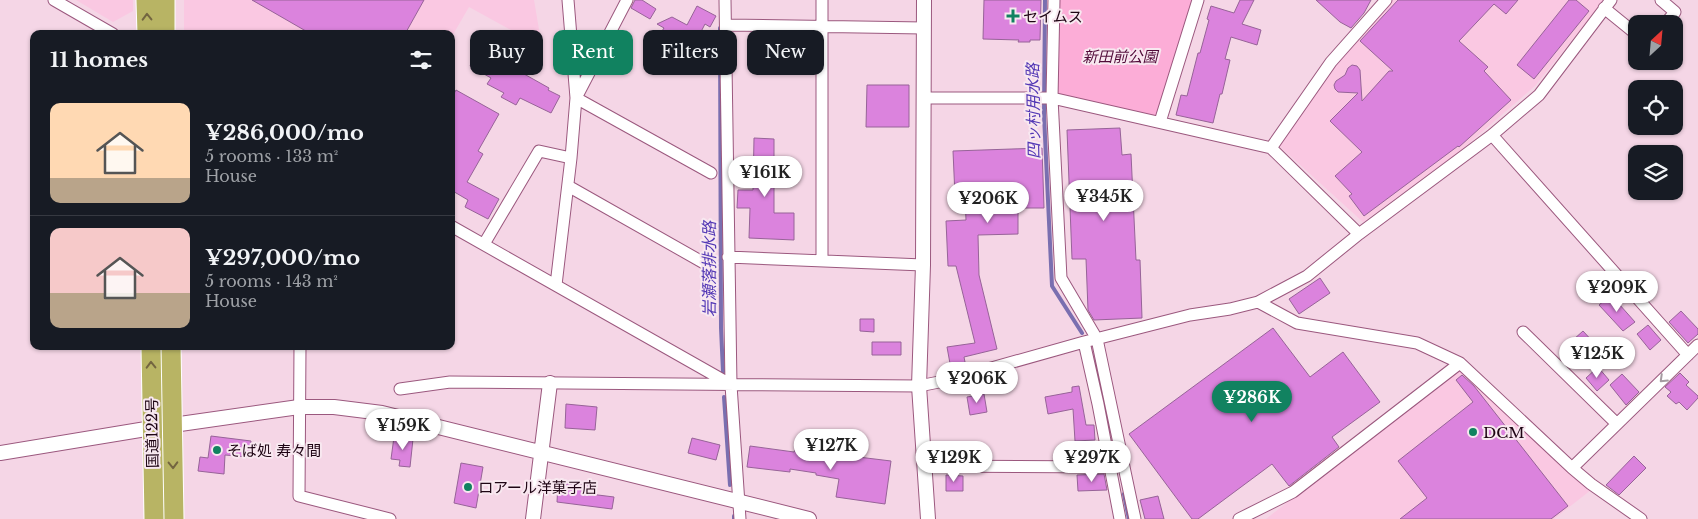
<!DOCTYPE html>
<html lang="en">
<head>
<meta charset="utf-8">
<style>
	:root { --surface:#171b24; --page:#20242c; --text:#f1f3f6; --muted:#9ea1a6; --line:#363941; --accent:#118260 }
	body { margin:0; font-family:"Libre Baskerville","Noto Sans JP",serif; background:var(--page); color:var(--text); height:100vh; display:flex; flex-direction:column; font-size:19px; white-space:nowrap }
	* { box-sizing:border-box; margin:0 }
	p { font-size:16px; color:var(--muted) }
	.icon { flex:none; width:28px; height:28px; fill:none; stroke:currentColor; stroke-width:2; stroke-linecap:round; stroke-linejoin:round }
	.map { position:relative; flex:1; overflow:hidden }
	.sheet { position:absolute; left:30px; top:30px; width:425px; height:320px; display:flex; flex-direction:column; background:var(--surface); border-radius:10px; box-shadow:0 1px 4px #0004 }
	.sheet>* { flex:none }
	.hud { position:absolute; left:470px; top:30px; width:475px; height:45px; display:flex; gap:10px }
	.needle { width:32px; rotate:26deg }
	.tools { position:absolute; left:1628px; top:15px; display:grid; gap:10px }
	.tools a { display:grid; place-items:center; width:55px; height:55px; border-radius:10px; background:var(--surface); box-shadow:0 1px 4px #0004; font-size:25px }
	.price { position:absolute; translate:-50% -42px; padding:0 11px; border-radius:18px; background:#fff; color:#222; font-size:16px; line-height:32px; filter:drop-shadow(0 1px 2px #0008) }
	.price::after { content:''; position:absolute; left:50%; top:30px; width:15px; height:11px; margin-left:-8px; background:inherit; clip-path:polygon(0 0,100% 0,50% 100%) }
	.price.active { background:var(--accent); color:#fff }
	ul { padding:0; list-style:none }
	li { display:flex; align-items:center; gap:15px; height:125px; padding:0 20px }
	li+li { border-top:1px solid var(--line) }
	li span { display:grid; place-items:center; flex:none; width:140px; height:100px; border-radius:10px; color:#555 }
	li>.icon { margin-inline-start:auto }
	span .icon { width:60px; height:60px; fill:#fffc; stroke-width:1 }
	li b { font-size:21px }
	h2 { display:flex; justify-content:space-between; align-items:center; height:60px; padding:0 20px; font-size:21px }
	.chip { padding:0 18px; border-radius:10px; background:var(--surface); box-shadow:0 1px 4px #0004; font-size:18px; line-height:45px }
	.chip.active { background:var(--accent); color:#fff }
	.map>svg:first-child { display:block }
</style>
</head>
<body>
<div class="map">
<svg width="1698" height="519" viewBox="0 0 1698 519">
	<rect width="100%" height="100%" fill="#f5d6e6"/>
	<!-- built -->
	<path fill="#fac8e2" d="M76,0H133V11L113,22Z
		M184,0H534L542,47L469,7L451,38V34H184Z
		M1390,0H1604L1535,86L1460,151L1363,222L1277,144L1334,64Z
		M1459,368L1591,490L1554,519H1266Z"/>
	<!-- green -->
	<path fill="#fcadd7" d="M1054,0H1198L1160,122L1052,98Z"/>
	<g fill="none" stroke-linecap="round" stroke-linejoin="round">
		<!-- stream -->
		<path stroke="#7a6fb0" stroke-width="4" d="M1045,0L1044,115L1052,286L1082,333
			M720,28L721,328L723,372
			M1097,366L1106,408
			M724,397L730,485
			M1124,494L1129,519
			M734,516V519"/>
	</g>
	<!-- building -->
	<path fill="#db83dd" stroke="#976398" d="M252,0H424L405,34H311Z
		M635,0H642L656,9L650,19L631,8Z
		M984,0H1041L1040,40H1030V42H1018L1019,40L983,39Z
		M1240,0H1254L1242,24L1261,30L1257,45L1231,37L1225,59L1230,60L1222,94H1220L1213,123L1176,115L1181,95L1187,96L1198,53H1200L1209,20L1207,19L1211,6L1234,13Z
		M1316,0H1371L1364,13L1351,28L1340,22Z
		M1398,0H1518L1506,14L1494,4L1459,41L1488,67L1484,71L1511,100L1459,147L1458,146L1364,216L1349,196L1352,194L1335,176L1362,152L1330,121L1358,93L1338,92L1335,89L1334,85L1336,81L1345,75L1348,68L1352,65L1357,66L1360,70L1362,101L1389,71H1393L1360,41Z
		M1569,0H1576L1589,11L1534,79L1517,65Z
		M697,6L716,16L710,27L705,24L691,51L672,41L673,37L662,31L664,28L657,24L672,17L687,25Z
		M477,54L498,65L500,62L517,70L549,88L548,90L560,96L551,113L520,98L516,105L501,97L504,93L487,84L491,78L470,66Z
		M867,85H909V127H866Z
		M456,90L499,114L478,151L483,154L467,182L499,199L488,219L465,207L468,200L451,190V99Z
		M1120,128L1122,155L1131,154L1136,260H1140L1142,318L1094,320L1088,310L1086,259H1072L1067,130Z
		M754,138L774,139V213H794V240L749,238L750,208H737L738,190H753Z
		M1042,148L1044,208H1018V234L978,235L979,275L997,349L964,357L966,367L951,369L947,347L975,343L956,266H948L946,221L966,220L965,196H955L953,151Z
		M1320,278L1330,293L1299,314L1289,299Z
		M1611,295L1635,322L1623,331L1599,305Z
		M1681,311L1698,329V334L1688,343L1669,322Z
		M860,319H874V332L860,331Z
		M1648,325L1661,340L1650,350L1637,334Z
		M1273,328L1310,377L1343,352L1380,402L1332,437L1339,447L1289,486L1272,464L1198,519H1192L1129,434Z
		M1583,331L1606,356L1597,364L1581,346L1580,347L1573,340Z
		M872,342H901V355H872Z
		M1598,367L1609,380L1597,391L1586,378Z
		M1680,373L1689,382L1686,385L1698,396V398L1687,410L1679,402L1676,404L1667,396L1671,392L1665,387Z
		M1622,374L1639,392L1626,405L1610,385Z
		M1462,375L1474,386L1568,506L1551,519H1400L1427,498L1398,461L1473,402L1456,380Z
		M1079,386L1086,425H1094L1095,440L1075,441L1073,409L1048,414L1045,397L1072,392V387Z
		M984,394L987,412L970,415L967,397Z
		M566,404L597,407L595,430L565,428Z
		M211,436L251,441L249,457L225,455L224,474L198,471L200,457L208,458Z
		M394,437L413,439L410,467L399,466L400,460L391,459Z
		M692,438L720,445L716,460L688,453Z
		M750,446L794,452L795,450L842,455L891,461L885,504L836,497L839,479L816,475V473L790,469V472L747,467Z
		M1634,456L1646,468L1619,495L1606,485Z
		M461,463L483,467L476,508L454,503Z
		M1104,474L1107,490L1078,491L1077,475Z
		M946,475L963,476V491H946Z
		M558,483L591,486L590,494L614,497L612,509L557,502Z
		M1158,496L1164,519H1145L1140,500Z"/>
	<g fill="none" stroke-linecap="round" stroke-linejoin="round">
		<defs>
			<path id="minor" d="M54,0L113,34
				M725,0L731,385L740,519
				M822,0V260
				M1054,0L1052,98L1061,278L1097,339L1135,519
				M1661,0L1675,12L1665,24
				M1604,8L1636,34
				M726,25L924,28
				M576,98L711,173
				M576,98L627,0
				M923,98H1052L1271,148L1359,234
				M1160,122L1198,0
				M1492,135L1688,355
				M1271,148L1331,62L1386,0
				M568,186L711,267
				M451,226L730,384
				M484,244L539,151L571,158
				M728,257L923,265
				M556,285L571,158L576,98L568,0
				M1258,302L1297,323L1417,343L1460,363L1572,468L1591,484L1641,519
				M1523,332L1617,424
				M1084,342L1098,404L1120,519
				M300,346L299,496L390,519
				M400,389L450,382L919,386L949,380L1084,342L1190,315L1230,309L1258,302L1307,276L1359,234L1492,135L1539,95L1611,0
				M925,466L1110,467
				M1572,468L1698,345
				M1239,519L1293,492L1460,363"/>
			<path id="tertiary" d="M924,0L923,265L919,386L928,519
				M0,453L152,428L299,407H334L382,413L809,519
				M533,519L550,383"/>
			<path id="trunk" d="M146,0L147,34
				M165,0V34
				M151,346L154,519
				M171,346L174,519"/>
		</defs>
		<!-- minor casing -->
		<use href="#minor" stroke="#9b587e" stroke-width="13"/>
		<!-- tertiary casing -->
		<use href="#tertiary" stroke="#9b587e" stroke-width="16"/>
		<!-- trunk casing -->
		<use href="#trunk" stroke="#fff" stroke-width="21"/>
		<!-- minor -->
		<use href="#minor" stroke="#fff" stroke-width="11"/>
		<!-- tertiary -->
		<use href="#tertiary" stroke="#fff" stroke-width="14"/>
		<!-- trunk -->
		<use href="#trunk" stroke="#b8b464" stroke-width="19"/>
	</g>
	<!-- one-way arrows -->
	<defs><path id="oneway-chevron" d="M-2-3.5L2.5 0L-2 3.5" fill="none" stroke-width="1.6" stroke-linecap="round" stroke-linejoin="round" transform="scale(1.25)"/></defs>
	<g stroke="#736540">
		<use href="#oneway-chevron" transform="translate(147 17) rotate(-91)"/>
		<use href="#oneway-chevron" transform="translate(151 365) rotate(-91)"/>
		<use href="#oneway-chevron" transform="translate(173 465) rotate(89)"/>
	</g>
	<use stroke="#a59ba1" href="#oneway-chevron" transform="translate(1663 379) rotate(136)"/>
	<!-- markers -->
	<g fill="#118260" stroke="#f8e8f0" stroke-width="2">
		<path d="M1010.5 8.5h5v5h5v5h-5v5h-5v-5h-5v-5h5z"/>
		<circle cx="1473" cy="432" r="5"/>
		<circle cx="217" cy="450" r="5"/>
		<circle cx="468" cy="487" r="5"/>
	</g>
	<g text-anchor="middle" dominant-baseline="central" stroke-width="4" stroke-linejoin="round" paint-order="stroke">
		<!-- poi labels -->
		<g font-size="15" fill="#1e0514" stroke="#f8e8f0" text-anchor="start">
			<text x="1023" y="16">セイムス</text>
			<text x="1483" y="432">DCM</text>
			<text x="227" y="450">そば処 寿々間</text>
			<text x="478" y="487">ロアール洋菓子店</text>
		</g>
		<!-- park labels -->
		<g font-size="15" font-style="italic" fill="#520c3a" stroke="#f8e8f0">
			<text x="1120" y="56">新田前公園</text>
		</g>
		<!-- street labels -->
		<g font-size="15" fill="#1e0514" stroke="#f8e8f0">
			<text transform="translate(152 433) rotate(-91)">国道122号</text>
		</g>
		<!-- water labels -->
		<g font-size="16" font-style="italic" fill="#5338b5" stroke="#f8e8f0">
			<text transform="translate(1033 111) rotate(-91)">四ッ村用水路</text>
			<text transform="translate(709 269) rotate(-90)">岩瀬落排水路</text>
		</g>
	</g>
</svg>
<div class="tools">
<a><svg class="needle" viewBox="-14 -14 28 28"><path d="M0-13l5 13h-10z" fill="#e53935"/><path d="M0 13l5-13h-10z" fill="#9ea1a6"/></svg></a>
<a><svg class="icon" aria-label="locate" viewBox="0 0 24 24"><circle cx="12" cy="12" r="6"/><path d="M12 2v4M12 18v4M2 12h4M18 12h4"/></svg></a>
<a><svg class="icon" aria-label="layers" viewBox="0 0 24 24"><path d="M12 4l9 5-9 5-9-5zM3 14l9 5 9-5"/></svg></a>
</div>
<b class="price" style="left:765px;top:198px">¥161K</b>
<b class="price" style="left:1104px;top:222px">¥345K</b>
<b class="price" style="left:988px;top:224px">¥206K</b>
<b class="price" style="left:1617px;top:313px">¥209K</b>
<b class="price" style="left:1597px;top:379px">¥125K</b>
<b class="price" style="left:977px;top:404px">¥206K</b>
<b class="price active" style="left:1252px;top:423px">¥286K</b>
<b class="price" style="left:403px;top:451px">¥159K</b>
<b class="price" style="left:831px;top:471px">¥127K</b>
<b class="price" style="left:954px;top:483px">¥129K</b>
<b class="price" style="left:1092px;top:483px">¥297K</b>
<div class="hud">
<a class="chip">Buy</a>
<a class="chip active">Rent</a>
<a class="chip">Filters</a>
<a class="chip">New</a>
</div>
<section class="sheet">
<h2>11 homes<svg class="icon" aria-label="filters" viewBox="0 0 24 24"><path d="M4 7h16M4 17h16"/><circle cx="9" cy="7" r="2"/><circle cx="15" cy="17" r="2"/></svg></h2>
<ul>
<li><span style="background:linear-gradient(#ffd9b3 75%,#b9a48a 0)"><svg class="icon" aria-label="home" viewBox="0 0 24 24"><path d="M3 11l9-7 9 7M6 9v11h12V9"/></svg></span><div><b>¥286,000/mo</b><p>5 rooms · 133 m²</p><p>House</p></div></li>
<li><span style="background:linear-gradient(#f6c9c9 65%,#b9a48a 0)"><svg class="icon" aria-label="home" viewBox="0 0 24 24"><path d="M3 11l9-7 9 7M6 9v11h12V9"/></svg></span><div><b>¥297,000/mo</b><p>5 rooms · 143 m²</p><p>House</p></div></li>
</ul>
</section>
</div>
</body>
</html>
